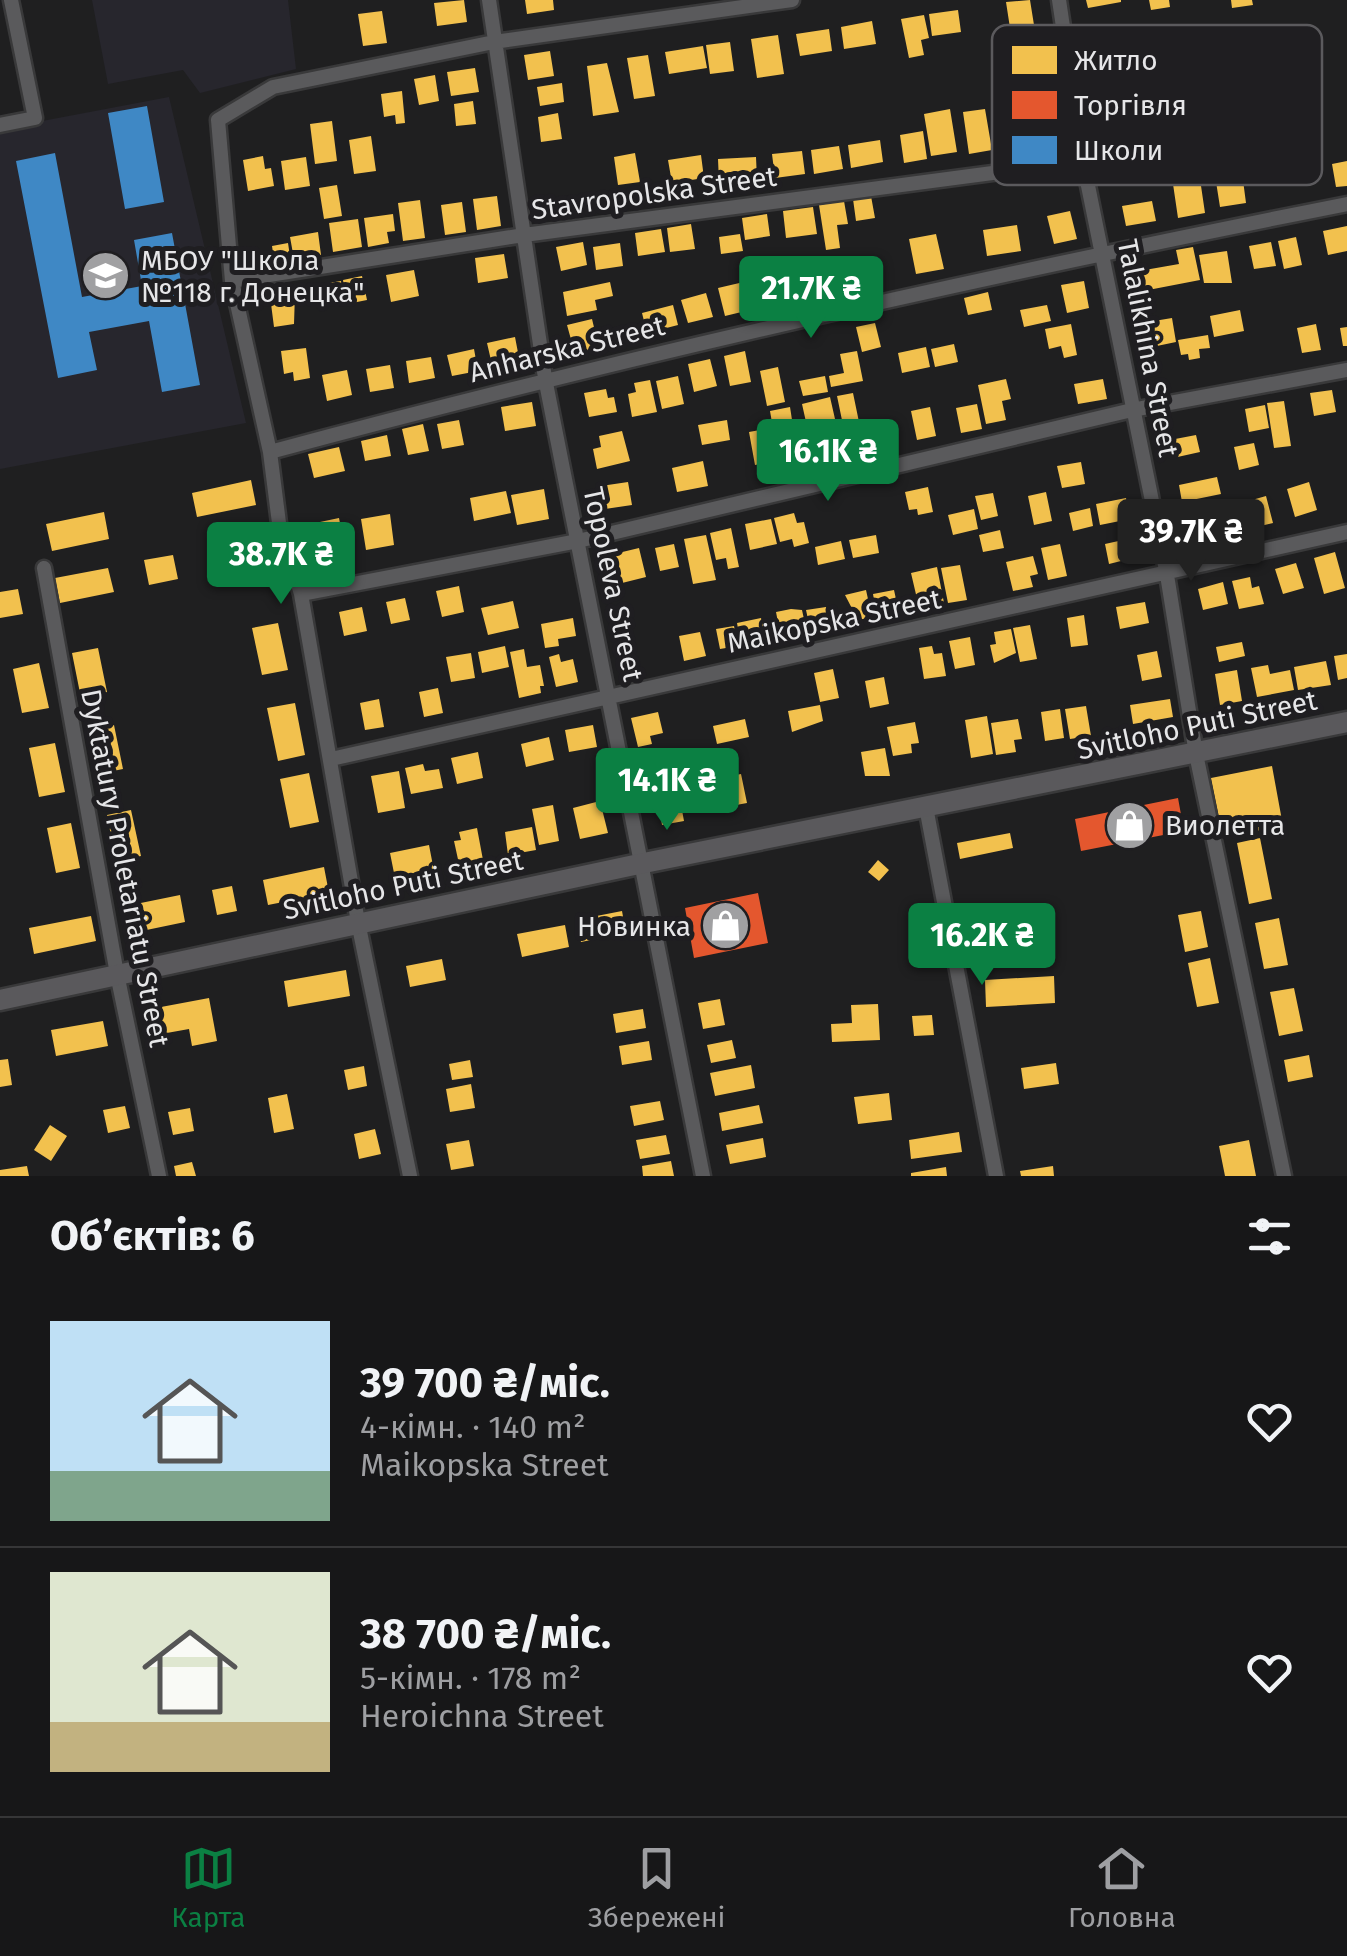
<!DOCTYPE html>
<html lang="uk">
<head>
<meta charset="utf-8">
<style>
	:root { --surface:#171718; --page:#202021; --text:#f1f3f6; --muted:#9e9fa2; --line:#363637; --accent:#0b8043 }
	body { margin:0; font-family:"Fira Sans",sans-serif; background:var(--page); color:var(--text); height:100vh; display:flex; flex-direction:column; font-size:38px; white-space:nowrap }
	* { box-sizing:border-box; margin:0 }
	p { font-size:32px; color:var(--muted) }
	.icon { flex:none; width:55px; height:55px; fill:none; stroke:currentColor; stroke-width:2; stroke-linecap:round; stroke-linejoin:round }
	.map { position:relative; height:1176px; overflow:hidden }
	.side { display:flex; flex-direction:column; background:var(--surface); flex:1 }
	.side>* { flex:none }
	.price { position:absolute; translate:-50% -85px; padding:0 22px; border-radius:10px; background:var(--accent); color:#fff; font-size:32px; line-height:65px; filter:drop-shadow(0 2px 5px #0008) }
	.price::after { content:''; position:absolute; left:50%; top:60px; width:30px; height:22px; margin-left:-15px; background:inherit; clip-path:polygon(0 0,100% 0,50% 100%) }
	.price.selected { background:#222; color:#fff }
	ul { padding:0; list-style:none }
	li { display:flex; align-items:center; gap:30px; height:250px; padding:0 50px }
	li+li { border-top:2px solid var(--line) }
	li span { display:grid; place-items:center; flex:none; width:280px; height:200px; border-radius:0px; color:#555 }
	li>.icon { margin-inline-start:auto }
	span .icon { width:120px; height:120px; fill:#fffc; stroke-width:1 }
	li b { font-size:42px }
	h2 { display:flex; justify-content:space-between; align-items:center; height:120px; padding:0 50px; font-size:42px }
	.tab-bar { display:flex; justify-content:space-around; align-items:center; height:140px; border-top:2px solid var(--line); background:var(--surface); font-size:28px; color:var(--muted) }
	.tab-bar a { display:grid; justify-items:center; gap:5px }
	.tab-bar .selected { color:var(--accent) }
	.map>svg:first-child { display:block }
</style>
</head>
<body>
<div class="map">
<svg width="1347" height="1176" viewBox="0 0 1347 1176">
	<rect width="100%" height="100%" fill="#1f1f20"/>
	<!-- built -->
	<path fill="#27262d" d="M92,0H288L296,69L200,93L183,70L108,84Z
		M169,97L246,423L0,469V129Z"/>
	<!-- homes -->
	<path fill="#f2c14e" d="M464,0L467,22L437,26L434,3Z
		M525,0H553L554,10L527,14Z
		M1030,0L1034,25L1010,28L1006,2Z
		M1086,0H1121V2L1088,8Z
		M1149,0H1169L1170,7L1151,10Z
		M1231,0H1252L1253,5L1232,8Z
		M958,10L961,32L932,36L929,14Z
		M382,11L387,43L363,46L358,14Z
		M924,15L929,38L921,40L924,55L909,58L901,19Z
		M872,21L876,44L844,49L841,27Z
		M829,29L832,51L800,56L796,34Z
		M778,35L784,74L757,78L751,39Z
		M730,42L734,71L710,74L706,45Z
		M703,46L707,68L669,74L665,52Z
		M550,51L554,76L528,80L524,55Z
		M648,55L655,96L634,99L627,58Z
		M607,63L619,112L593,116L587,66Z
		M475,68L479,92L451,96L447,72Z
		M435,75L439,101L419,105L414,79Z
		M562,83L564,102L540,106L537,87Z
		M402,91L405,123L396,124L395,115L384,117L381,94Z
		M473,101L476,124L456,126L454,104Z
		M950,109L957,152L931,156L924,114Z
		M985,109L992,150L969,154L963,112Z
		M558,113L562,139L541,142L538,117Z
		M332,121L337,161L315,164L310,124Z
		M923,131L927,159L904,163L900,135Z
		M371,136L376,171L354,174L349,140Z
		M880,140L883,162L851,168L848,145Z
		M839,146L843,169L814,174L811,150Z
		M802,151L805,174L775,178L772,154Z
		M635,153L640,182L618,185L614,157Z
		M701,155L704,178L672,183L668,160Z
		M263,156L265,169L271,168L274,186L248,191L243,160Z
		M306,157L310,186L285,190L281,161Z
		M756,157L757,180L719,182L718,159Z
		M1347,161V186L1336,187L1332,164Z
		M1241,165L1246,203L1220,207L1214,169Z
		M1200,179L1205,213L1178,218L1173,184Z
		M337,185L342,216L324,219L319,188Z
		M497,196L501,226L477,230L473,199Z
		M573,196L576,214L552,218L549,200Z
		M871,196L875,218L856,221L853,199Z
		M420,200L425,238L403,241L398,203Z
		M844,201L848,224L837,225L840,248L826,250L819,205Z
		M1152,201L1156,221L1126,226L1122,206Z
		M462,202L466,232L445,235L441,205Z
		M813,207L817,234L786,238L783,211Z
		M1070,211L1077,239L1054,244L1047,216Z
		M393,214L395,231L387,232L389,243L368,247L364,218Z
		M767,214L770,236L745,240L742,218Z
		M358,219L362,247L333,252L329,223Z
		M691,224L695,249L670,252L667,228Z
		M1017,225L1021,251L987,256L983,230Z
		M1347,226V251L1328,255L1323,231Z
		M661,229L665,252L638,256L635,233Z
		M318,232L321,255L294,259L290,237Z
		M740,234L743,251L721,254L719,237Z
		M936,234L944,269L916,274L909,239Z
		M1296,237L1302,265L1284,269L1278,241Z
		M583,242L587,265L561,271L556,247Z
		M1271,242L1276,266L1254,269L1249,246Z
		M288,243L291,263L275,266L272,246Z
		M620,243L623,266L596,270L593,247Z
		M1193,247L1200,280L1143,291L1139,271L1179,264L1176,250Z
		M1227,251L1232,283H1204L1199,255Z
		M504,254L508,278L478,283L475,258Z
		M870,259L874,283L840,290L835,266Z
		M414,270L419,296L391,302L386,275Z
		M784,271L790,300L765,306L759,277Z
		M362,276L367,300L347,304L343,280Z
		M341,281L344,304L326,306L323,284Z
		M748,281L754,309L725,316L718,288Z
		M1084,281L1089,308L1067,313L1061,285Z
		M610,282L613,296L595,300L597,310L567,316L563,292Z
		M988,292L992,310L968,315L964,298Z
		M295,293L294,324L274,327L270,296Z
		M706,293L713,317L688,323L681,300Z
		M673,305L678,325L647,333L642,313Z
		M1047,305L1051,321L1024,327L1020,310Z
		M1240,310L1244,331L1214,337L1210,316Z
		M1172,318L1176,342L1152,347L1148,322Z
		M592,319L599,348L575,354L567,325Z
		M875,323L881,347L862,352L856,327Z
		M1071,324L1077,355L1064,358L1061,346L1049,349L1045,329Z
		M1316,324L1321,350L1302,353L1297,328Z
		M1347,327V346H1343L1340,328Z
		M1208,335L1210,348L1199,349L1200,358L1189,360L1188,354L1181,355L1178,340Z
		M515,337L520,363L493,369L487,343Z
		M954,344L958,362L935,367L931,349Z
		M926,347L930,367L902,373L898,353Z
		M306,348L310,378L294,381L293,372L284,374L281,351Z
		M474,349L478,371L452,376L447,355Z
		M745,351L751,382L730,386L724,356Z
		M857,351L863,381L831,387L829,376L844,373L840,354Z
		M431,357L435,378L409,383L406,361Z
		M710,359L717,386L694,392L688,364Z
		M390,365L394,388L370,392L366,369Z
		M778,367L785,402L767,406L760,371Z
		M347,370L352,395L327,401L322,375Z
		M678,376L684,404L662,409L656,381Z
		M825,376L828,392L803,396L799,381Z
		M1006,379L1011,399L1002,401L1006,420L986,424L978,385Z
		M1103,379L1107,399L1078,404L1074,384Z
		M650,380L657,412L632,417L628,394L636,392L634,383Z
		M606,389L608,398L614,397L617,412L589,417L584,393Z
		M1332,390L1336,412L1314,416L1310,393Z
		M853,393L859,422L843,425L837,396Z
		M830,397L835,419L808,431L802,404Z
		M1284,401L1291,446L1274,448L1267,403Z
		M532,402L536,426L505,431L501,407Z
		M977,404L982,429L961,433L956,408Z
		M1265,405L1269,428L1249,432L1245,409Z
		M790,407L795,439L785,441L787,456L778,458L770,411Z
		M930,407L936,436L917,440L911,411Z
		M459,420L464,445L442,449L437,424Z
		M727,420L730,440L702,445L698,425Z
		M423,424L429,451L408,455L402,429Z
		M770,428L776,461L755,465L749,432Z
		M622,431L630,461L597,469L593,449L601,447L599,436Z
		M387,435L391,456L365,461L361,441Z
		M1196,435L1200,452L1173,458L1170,440Z
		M1254,443L1259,465L1239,470L1234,447Z
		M339,447L345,471L314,478L308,454Z
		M703,461L708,486L677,492L672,468Z
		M1081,462L1085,484L1062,488L1057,466Z
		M1217,477L1221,494L1182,502L1179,485Z
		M251,480L256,505L197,517L192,493Z
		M628,482L632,505L605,509L601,486Z
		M1309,482L1317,510L1295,517L1287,489Z
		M928,487L933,512L918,515L917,509L909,510L905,492Z
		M544,489L549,519L517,525L511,495Z
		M506,491L511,513L474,521L470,498Z
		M1046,492L1052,521L1034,525L1028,496Z
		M993,493L998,516L981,520L975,496Z
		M1266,496L1273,523L1252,528L1245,502Z
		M1126,498L1130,519L1100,525L1096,504Z
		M1090,508L1093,526L1073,531L1069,513Z
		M974,509L978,529L953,535L948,515Z
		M104,512L109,539L52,551L46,524Z
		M794,513L797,523L804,522L809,543L794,547L792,539L780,542L774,518Z
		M1209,513L1215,537L1192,542L1186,518Z
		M390,514L394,545L366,550L361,519Z
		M339,518L346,555L327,558L320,522Z
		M771,519L777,544L750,550L745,524Z
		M731,528L739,567L728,569L726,558L716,560L710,533Z
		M1000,530L1004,548L983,552L979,535Z
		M706,535L716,580L693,584L684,539Z
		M876,535L879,553L853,558L849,540Z
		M1132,538L1137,557L1109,564L1105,544Z
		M256,539L261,564L213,574L208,549Z
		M841,541L845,559L818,565L815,547Z
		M674,544L679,567L660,571L655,548Z
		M1060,544L1067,576L1048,580L1041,548Z
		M639,548L646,577L622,583L614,554Z
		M1335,552L1345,588L1324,594L1314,558Z
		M173,555L178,579L149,585L144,560Z
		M1033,556L1038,574L1030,576L1033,587L1013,591L1006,562Z
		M1296,563L1304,588L1283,594L1275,569Z
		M960,565L967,600L948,603L941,568Z
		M937,567L944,603L925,607L924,601L918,603L911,573Z
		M108,568L114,592L60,603L55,578Z
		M1250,577L1252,588L1259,586L1264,604L1239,609L1232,581Z
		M1223,582L1228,604L1203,610L1198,589Z
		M459,586L464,612L442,617L436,591Z
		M18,589L23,614L0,618V592Z
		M866,590L872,617L858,620L845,595Z
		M894,590L899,613L877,617L873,594Z
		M405,598L410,620L391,624L386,602Z
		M513,601L519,628L488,635L481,608Z
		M1145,602L1149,623L1120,629L1116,607Z
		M362,607L367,631L344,636L339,612Z
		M826,607L830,629L811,633L806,610Z
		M791,609L802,610L807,633L781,638L776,612Z
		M1084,615L1088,645L1071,647L1067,618Z
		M573,618L576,636L558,639L559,646L545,648L541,624Z
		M761,618L766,641L741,645L737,623Z
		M278,623L288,670L262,675L252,628Z
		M1030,625L1037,659L1020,662L1013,628Z
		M734,626L738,646L720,649L716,629Z
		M1011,629L1016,653L994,663L990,645L996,644L994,632Z
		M700,632L706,656L684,661L679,636Z
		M970,637L975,665L955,669L949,641Z
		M1242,642L1245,656L1219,662L1216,647Z
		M505,646L509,667L482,673L478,652Z
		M932,646L934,654L942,653L946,676L924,679L919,648Z
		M98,648L107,692L81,698L72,653Z
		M524,649L527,667L540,665L544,686H540L541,693L519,698L510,652Z
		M1157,651L1162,677L1142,681L1137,655Z
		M471,653L475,678L451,682L446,657Z
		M559,654L561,662L573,659L578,682L556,687L549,657Z
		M1347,654V678L1338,680L1334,656Z
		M1326,661L1331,685L1298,690L1294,667Z
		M39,663L49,708L22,713L13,669Z
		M1268,665L1270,674L1290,670L1294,690L1257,697L1251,668Z
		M833,669L839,698L820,702L814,673Z
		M1237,670L1242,701L1220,705L1215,674Z
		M884,677L889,704L870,708L865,681Z
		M438,688L443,713L424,717L419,692Z
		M379,699L384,727L365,730L360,703Z
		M1170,699L1173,717L1133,724L1130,705Z
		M295,703L305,755L278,761L267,708Z
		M820,705L823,721L792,732L788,711Z
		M1086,706L1091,736L1070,739L1065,709Z
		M1060,709L1064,738L1045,741L1041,712Z
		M658,712L663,733L650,736L652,744L638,747L631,718Z
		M987,716L993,754L971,758L965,720Z
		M745,719L749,737L717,744L713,726Z
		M1018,719L1022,739L1014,740L1016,752L996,755L991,723Z
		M915,722L919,743L911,744L912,753L893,756L887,727Z
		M114,725L123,769L98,774L89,730Z
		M593,725L597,747L569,752L565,730Z
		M549,737L554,760L526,767L521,744Z
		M55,743L65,792L39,797L29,748Z
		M885,748L890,776H865L861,752Z
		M478,752L483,778L457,784L451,758Z
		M423,764L425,771L439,769L443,788L411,794L405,768Z
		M1272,766L1283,826L1223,837L1211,778Z
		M399,771L405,808L378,813L371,776Z
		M309,773L319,822L290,828L280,779Z
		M741,774L747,803L720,808L715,779Z
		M710,775L713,794L688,798L684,780Z
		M679,794L684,821L662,825L658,798Z
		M600,801L608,833L580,839L573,808Z
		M553,805L559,841L539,845L532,809Z
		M131,810L141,856L116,861L107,815Z
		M71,823L80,868L56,873L47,828Z
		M532,827L536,850L508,855L505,832Z
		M477,828L483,860L459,864L454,841L461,840L459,832Z
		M1010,833L1013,848L960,859L957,843Z
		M1260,838L1272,899L1249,904L1237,843Z
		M429,845L434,871L395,878L390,853Z
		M878,860L889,870L879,881L868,872Z
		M324,867L329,893L268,905L263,880Z
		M232,886L237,911L217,915L212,890Z
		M180,895L185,922L132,933L126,906Z
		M622,911L626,933L581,942L576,920Z
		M1201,911L1208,947L1185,952L1178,915Z
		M91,916L96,941L34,954L29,928Z
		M1279,918L1288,965L1264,969L1255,923Z
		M565,925L569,947L522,957L517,934Z
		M1210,958L1219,1003L1197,1007L1188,963Z
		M442,959L446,980L410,987L406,966Z
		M346,970L350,996L288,1007L284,981Z
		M1054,976L1055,1003L986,1007L985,980Z
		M1294,988L1303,1031L1279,1036L1270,992Z
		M209,998L217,1041L192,1046L189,1029L150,1036L145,1010Z
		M720,999L725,1025L703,1029L698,1003Z
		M878,1004L880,1040L832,1042L831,1024L852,1023L851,1005Z
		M643,1009L646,1028L616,1033L613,1014Z
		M932,1015L934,1035L914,1036L912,1016Z
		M103,1021L108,1046L56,1056L51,1030Z
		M732,1040L736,1058L711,1063L707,1045Z
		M649,1041L652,1060L622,1065L619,1046Z
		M1309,1055L1313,1077L1288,1082L1284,1060Z
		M8,1059L12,1085L0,1087V1060Z
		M470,1060L473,1077L452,1080L449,1064Z
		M1056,1063L1059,1084L1024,1089L1021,1068Z
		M751,1065L755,1088L715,1096L710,1073Z
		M364,1066L367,1086L348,1090L344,1070Z
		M471,1084L475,1108L450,1112L446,1089Z
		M889,1093L892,1120L858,1124L854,1097Z
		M287,1094L294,1129L274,1133L268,1098Z
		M660,1101L664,1120L634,1126L630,1106Z
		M759,1105L763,1123L722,1131L719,1113Z
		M125,1106L130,1128L108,1133L103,1110Z
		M190,1108L194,1131L173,1135L168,1112Z
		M50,1125L67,1136L51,1161L34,1150Z
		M375,1129L381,1154L359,1159L354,1134Z
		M959,1132L962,1152L911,1159L909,1140Z
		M666,1135L670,1154L640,1159L636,1140Z
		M763,1138L766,1157L730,1164L726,1145Z
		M469,1140L474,1166L451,1170L446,1144Z
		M1249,1140L1256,1176H1225L1219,1146Z
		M671,1161L674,1176H643L642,1166Z
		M192,1162L196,1176H176L174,1166Z
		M27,1166L29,1176H0V1170Z
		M1053,1166L1054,1176H1021L1020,1171Z
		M946,1167L947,1176H911V1173Z"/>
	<!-- shops -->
	<path fill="#e4572e" d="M1178,798L1184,831L1081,851L1075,819Z
		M758,893L768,943L694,958L685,908Z"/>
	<!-- schools -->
	<path fill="#3f88c5" d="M147,106L164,202L125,209L108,113Z
		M55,153L82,297L142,286L134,240L172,233L200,385L162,392L149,321L89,332L97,370L58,378L16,161Z"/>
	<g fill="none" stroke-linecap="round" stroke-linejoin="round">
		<defs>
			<path id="minor" d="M489,0L545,378L703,1176
				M1059,0L1083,161L1167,575L1196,754L1284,1176
				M0,125L35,118L11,0
				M232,281L524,235L1083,161
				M270,452C626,356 985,276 1347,204
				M44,568L117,974L159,1176
				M301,594L578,541L1132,410L1347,370
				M331,759L1347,532
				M926,807L996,1176
				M410,1176L358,922L301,594L279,523L270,452L232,281L218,120L273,87L494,42L792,0"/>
			<path id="secondary" d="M0,1000L639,864L1347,722"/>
		</defs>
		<!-- minor casing -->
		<use href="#minor" stroke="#39393a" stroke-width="19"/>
		<!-- secondary casing -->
		<use href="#secondary" stroke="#39393a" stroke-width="25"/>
		<!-- minor -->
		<use href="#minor" stroke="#5a5a5c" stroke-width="14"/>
		<!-- secondary -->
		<use href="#secondary" stroke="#5a595c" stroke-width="20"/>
	</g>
	<!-- icons -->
	<defs>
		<symbol id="school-disc" viewBox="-11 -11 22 22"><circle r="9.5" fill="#a0a0a2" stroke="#1f1e21"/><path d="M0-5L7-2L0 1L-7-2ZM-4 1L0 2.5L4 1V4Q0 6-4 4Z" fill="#fff"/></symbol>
		<symbol id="shop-disc" viewBox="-11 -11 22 22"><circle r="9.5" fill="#a0a0a2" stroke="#1f1e21"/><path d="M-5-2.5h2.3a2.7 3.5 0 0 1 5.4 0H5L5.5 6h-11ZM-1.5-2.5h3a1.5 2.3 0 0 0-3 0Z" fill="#fff"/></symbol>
	</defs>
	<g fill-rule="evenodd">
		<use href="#school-disc" x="78" y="248" width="55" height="55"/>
		<use href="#shop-disc" x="1102" y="798" width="55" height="55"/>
		<use href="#shop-disc" x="698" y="898" width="55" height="55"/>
	</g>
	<g text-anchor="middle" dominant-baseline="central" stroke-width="10" stroke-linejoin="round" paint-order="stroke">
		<!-- street labels -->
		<g font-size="28" fill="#e6e6e8" stroke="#1f1e21">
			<text transform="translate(654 193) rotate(-8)">Stavropolska Street</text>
			<text transform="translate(1148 348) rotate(79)">Talalikhina Street</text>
			<text transform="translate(567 349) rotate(-14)">Anharska Street</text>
			<text transform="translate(613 584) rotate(78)">Topoleva Street</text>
			<text transform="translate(834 621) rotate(-12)">Maikopska Street</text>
			<text transform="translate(1197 725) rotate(-12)">Svitloho Puti Street</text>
			<text transform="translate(125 868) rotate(79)">Dyktatury Proletariatu Street</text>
			<text transform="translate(403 885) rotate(-12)">Svitloho Puti Street</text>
		</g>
		<!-- poi labels -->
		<g font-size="28" fill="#e6e6e8" stroke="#1f1e21" text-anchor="start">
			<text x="141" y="260">МБОУ "Школа<tspan x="141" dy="32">№118 г. Донецка"</tspan></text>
			<text x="1165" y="825">Виолетта</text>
			<text x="691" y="926" text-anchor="end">Новинка</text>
		</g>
	</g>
	<!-- legend -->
	<rect x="992" y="25" width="330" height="160" rx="15" fill="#1f1e21" stroke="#5b5a5d" stroke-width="2.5"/>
	<rect x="1012" y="46" width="45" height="28" fill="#f2c14e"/>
	<rect x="1012" y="91" width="45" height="28" fill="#e4572e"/>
	<rect x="1012" y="136" width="45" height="28" fill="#3f88c5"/>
	<g font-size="28" fill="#e6e6e8">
		<text x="1074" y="70">Житло</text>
		<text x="1074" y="115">Торгівля</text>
		<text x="1074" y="160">Школи</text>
	</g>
</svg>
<b class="price" style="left:811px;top:341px">21.7K ₴</b>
<b class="price" style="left:828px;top:504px">16.1K ₴</b>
<b class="price selected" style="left:1191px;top:584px">39.7K ₴</b>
<b class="price" style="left:281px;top:607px">38.7K ₴</b>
<b class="price" style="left:667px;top:833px">14.1K ₴</b>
<b class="price" style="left:982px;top:988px">16.2K ₴</b>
</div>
<section class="side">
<h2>Об’єктів: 6<svg class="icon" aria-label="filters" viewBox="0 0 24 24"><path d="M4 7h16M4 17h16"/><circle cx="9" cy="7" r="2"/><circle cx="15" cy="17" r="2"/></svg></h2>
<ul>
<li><span style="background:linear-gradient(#bfe0f5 75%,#7fa58c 0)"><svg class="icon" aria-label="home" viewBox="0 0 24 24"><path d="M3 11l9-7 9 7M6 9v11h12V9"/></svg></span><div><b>39 700 ₴/міс.</b><p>4-кімн. · 140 m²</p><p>Maikopska Street</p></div><svg class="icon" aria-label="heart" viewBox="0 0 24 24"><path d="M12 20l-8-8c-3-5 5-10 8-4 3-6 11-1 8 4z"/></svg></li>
<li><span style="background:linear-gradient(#dfe7d0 75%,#c2b280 0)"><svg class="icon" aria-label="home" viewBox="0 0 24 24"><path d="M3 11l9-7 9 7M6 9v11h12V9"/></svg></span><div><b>38 700 ₴/міс.</b><p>5-кімн. · 178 m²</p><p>Heroichna Street</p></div><svg class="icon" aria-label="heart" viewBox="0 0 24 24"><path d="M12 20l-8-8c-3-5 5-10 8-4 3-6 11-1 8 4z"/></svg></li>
</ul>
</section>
<nav class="tab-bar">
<a class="selected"><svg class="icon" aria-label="map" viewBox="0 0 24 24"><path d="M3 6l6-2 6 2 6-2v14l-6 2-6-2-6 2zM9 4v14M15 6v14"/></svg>Карта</a>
<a><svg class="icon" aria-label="saved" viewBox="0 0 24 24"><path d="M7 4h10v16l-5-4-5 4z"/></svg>Збережені</a>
<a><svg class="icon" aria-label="home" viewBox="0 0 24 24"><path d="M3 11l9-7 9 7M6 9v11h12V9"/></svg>Головна</a>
</nav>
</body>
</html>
